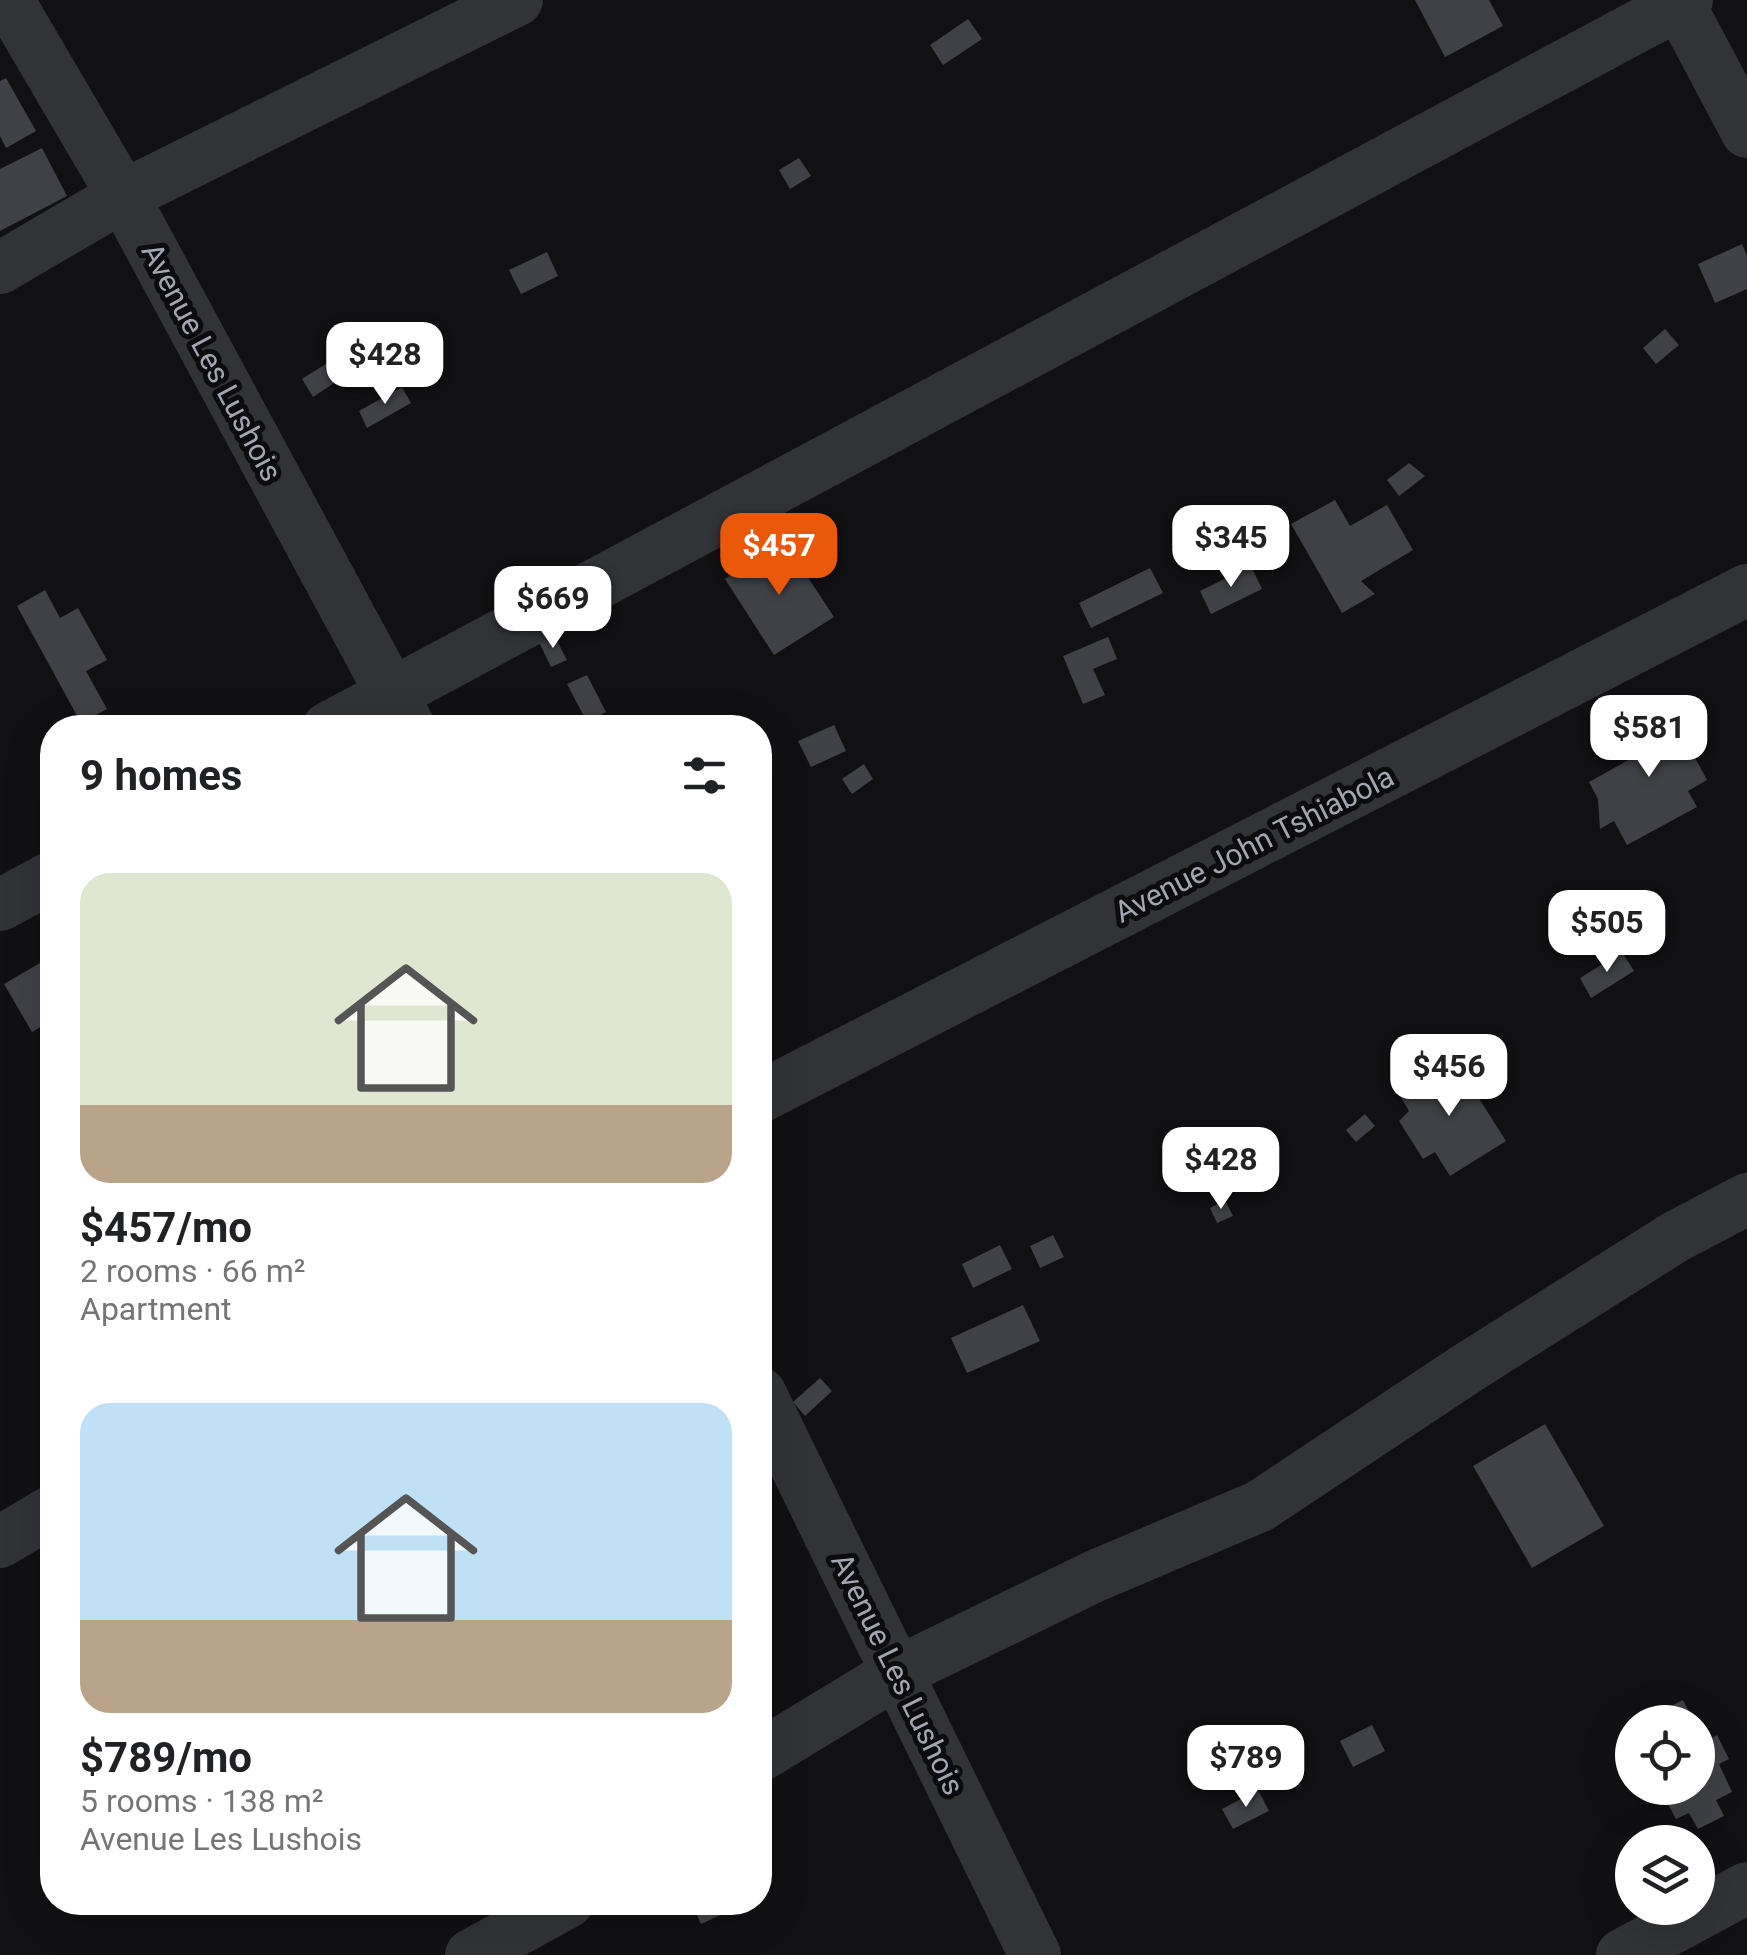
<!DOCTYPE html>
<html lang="en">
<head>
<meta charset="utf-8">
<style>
	:root { --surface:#fff; --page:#f6f6f6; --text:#202124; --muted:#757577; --accent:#ea580c }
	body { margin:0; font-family:Roboto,sans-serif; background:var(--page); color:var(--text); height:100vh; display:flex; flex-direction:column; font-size:38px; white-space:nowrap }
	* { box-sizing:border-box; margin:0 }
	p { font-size:32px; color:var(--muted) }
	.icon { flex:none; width:55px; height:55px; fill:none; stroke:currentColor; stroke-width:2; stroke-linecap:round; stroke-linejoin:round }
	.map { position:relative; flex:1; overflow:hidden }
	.panel { position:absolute; left:40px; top:715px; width:732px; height:1200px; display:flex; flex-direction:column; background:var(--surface); border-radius:40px; box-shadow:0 10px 40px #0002 }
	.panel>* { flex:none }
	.controls { position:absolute; left:1615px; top:1705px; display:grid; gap:20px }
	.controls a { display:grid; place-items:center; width:100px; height:100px; border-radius:50%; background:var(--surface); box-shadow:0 10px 40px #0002; font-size:50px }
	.price { position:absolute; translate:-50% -85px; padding:0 22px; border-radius:20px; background:#fff; color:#222; font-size:32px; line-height:65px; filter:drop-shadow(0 2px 5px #0008) }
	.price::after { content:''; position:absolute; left:50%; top:60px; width:30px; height:22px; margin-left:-15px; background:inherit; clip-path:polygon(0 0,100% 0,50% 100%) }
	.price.current { background:var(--accent); color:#fff }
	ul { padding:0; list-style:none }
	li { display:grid; align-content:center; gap:20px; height:530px; padding:0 40px }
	li span { display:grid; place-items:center; height:310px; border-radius:30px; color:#555 }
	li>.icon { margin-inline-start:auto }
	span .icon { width:180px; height:180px; fill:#fffc; stroke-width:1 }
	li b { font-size:42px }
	h2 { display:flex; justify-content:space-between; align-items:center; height:120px; padding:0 40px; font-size:42px }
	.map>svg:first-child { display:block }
</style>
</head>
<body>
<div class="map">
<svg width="1747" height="1955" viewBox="0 0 1747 1955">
	<rect width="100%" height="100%" fill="#111113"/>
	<!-- building -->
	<path fill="#404146" d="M1415,0H1489L1503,26L1445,57Z
		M968,19L982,39L943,65L930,45Z
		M6,78L36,131L6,148L0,136V81Z
		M42,148L67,196L0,231V169Z
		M799,158L811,176L790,189L779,170Z
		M1742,244L1747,256V289L1715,303L1698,264Z
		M547,252L558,276L521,294L509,270Z
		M1665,329L1679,345L1656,364L1643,348Z
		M343,353L354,370L313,397L302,379Z
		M402,387L411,403L367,428L359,411Z
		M1409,463L1425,476L1399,496L1387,480Z
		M1335,500L1350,526L1387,505L1413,550L1361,581L1375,594L1342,613L1291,524Z
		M1244,521L1256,542L1226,560L1214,538Z
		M784,541L834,617L774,655L725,579Z
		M1251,566L1262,589L1211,614L1200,591Z
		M1150,568L1163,593L1091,628L1079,603Z
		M45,590L60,618L78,608L107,660L86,671L107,709L81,723L17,606Z
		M554,635L567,660L551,667L539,642Z
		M1108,637L1117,659L1093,669L1105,695L1083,704L1063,656Z
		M587,675L606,712L587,722L567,684Z
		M1669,709L1707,780L1688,791L1697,807L1627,845L1614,821L1600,829L1598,799L1589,782L1634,757L1622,735Z
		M834,725L846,751L811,767L798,741Z
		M864,764L873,779L852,794L842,779Z
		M1622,952L1634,971L1591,998L1580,978Z
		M52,956V1020L32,1032L4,984Z
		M1454,1059L1506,1141L1450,1176L1435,1152L1423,1159L1399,1121L1409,1111L1399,1094Z
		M1365,1114L1375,1126L1356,1142L1346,1130Z
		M1225,1200L1233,1216L1217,1223L1210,1208Z
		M1053,1235L1064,1257L1040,1268L1030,1246Z
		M1000,1245L1012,1269L973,1288L962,1264Z
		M1023,1305L1040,1341L967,1373L951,1338Z
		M820,1378L832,1391L805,1416L793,1402Z
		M1545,1424L1604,1526L1532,1568L1473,1466Z
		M1683,1700L1694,1722H1639Z
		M1372,1725L1385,1751L1353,1767L1340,1741Z
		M1698,1728L1704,1742L1717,1735L1729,1759L1719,1764L1732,1792L1716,1800L1724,1816L1698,1829L1689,1813L1676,1819L1659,1788H1698Z
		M1258,1790L1269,1811L1233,1829L1222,1809Z
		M691,1902H741L742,1905L701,1924Z"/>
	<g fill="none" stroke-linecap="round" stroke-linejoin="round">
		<!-- minor -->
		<path stroke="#323337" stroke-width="52" d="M8,0L123,196L410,728
			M1677,0L1747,132
			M0,268L123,196L517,0
			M328,728L1687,0
			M0,905L52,877
			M760,1097L1747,590
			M760,1393L1035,1955
			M0,1542L52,1511
			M760,1756L898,1672L1095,1576L1260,1506L1466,1369L1675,1237L1747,1199
			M471,1955L568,1902
			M1622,1955L1747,1888"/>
	</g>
	<g text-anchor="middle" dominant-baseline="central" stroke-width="10" stroke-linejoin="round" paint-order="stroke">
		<!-- street labels -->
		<g font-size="30" fill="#a3a6b2" stroke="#0c0c0e">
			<text transform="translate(212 362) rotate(62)">Avenue Les Lushois</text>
			<text transform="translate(1254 844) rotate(-27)">Avenue John Tshiabola</text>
			<text transform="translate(898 1674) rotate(64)">Avenue Les Lushois</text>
		</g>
	</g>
</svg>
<div class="controls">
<a><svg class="icon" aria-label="locate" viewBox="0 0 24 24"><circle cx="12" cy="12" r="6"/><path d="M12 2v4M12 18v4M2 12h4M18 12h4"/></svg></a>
<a><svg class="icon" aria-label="layers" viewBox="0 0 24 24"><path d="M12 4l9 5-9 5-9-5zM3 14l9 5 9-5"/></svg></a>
</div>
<b class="price" style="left:385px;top:407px">$428</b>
<b class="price" style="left:1231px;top:590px">$345</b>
<b class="price current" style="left:779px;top:598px">$457</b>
<b class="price" style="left:553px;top:651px">$669</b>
<b class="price" style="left:1649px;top:780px">$581</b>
<b class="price" style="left:1607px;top:975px">$505</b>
<b class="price" style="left:1449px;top:1119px">$456</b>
<b class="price" style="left:1221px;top:1212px">$428</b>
<b class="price" style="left:1246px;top:1810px">$789</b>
<section class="panel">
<h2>9 homes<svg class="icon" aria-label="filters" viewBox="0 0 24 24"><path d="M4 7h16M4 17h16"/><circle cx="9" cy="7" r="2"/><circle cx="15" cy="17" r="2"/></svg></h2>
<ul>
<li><span style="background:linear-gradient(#dfe7d0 75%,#b9a48a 0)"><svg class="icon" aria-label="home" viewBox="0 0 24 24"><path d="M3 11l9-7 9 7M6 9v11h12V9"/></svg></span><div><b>$457/mo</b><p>2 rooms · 66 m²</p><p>Apartment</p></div></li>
<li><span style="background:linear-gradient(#bfe0f5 70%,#b9a48a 0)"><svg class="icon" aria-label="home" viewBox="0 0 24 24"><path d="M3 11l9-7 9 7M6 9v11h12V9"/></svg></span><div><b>$789/mo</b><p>5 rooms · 138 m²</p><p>Avenue Les Lushois</p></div></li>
</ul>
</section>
</div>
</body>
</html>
